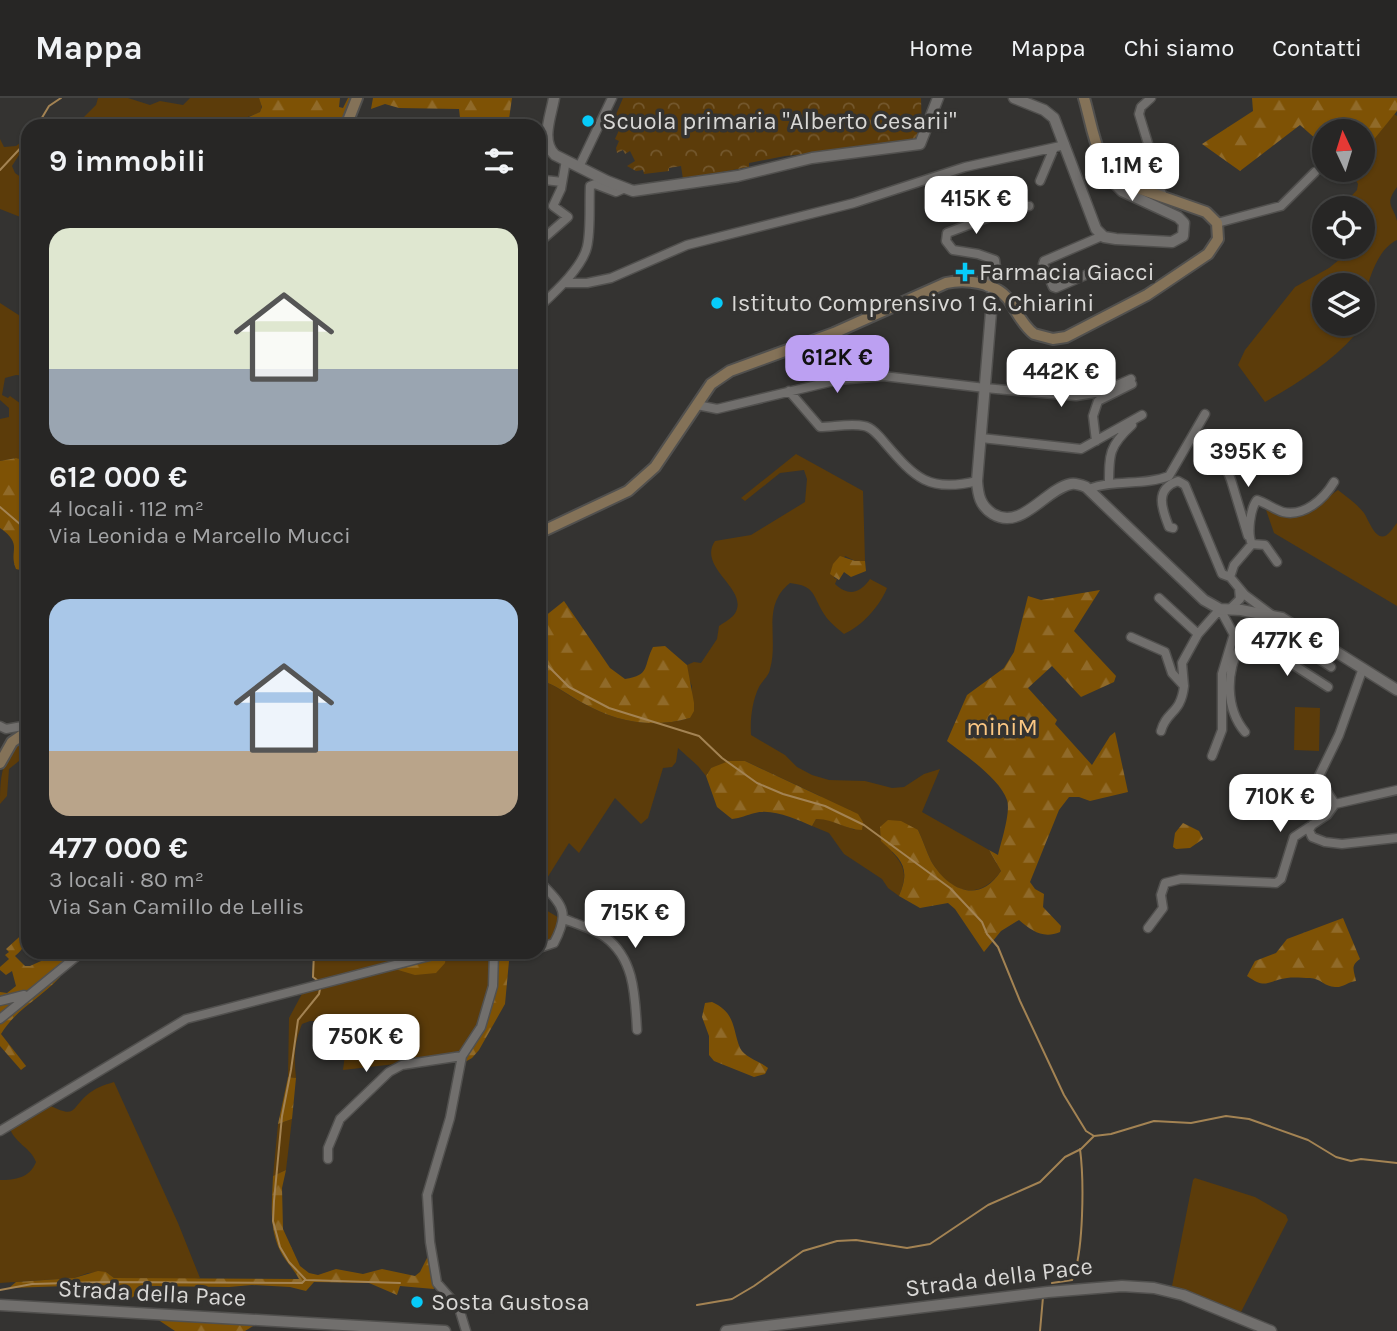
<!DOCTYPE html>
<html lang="it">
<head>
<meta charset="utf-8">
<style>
	:root { --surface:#272625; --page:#333232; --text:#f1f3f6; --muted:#a4a5a7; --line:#434342; --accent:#bca0f2 }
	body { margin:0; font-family:Karla,sans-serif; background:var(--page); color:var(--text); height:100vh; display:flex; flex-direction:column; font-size:26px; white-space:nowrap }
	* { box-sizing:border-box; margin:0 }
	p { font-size:23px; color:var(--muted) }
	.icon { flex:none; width:38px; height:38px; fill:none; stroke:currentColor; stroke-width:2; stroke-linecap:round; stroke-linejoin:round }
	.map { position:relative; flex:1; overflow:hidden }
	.side { position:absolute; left:21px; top:21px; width:525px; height:840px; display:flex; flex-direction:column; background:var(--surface); border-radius:21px; box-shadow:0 2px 5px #0004,0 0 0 2px var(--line) }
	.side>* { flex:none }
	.needle { width:46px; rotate:356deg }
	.fabs { position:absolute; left:1312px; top:21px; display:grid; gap:14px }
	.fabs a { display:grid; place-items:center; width:63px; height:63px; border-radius:50%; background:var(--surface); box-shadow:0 2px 5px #0004,0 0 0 2px var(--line); font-size:35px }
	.price { position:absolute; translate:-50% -60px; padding:0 16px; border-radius:14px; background:#fff; color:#222; font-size:23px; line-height:46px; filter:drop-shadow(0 2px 4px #0008) }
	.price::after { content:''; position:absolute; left:50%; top:42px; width:21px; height:16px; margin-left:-10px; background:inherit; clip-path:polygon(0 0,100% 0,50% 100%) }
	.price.active { background:var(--accent); color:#111 }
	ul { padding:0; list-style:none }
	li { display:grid; align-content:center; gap:14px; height:371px; padding:0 28px }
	li span { display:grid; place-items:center; height:217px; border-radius:21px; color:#555 }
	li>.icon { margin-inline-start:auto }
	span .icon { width:126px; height:126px; fill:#fffc; stroke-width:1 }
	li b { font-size:30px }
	h2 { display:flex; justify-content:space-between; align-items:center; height:84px; padding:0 28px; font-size:30px }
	header { display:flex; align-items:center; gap:42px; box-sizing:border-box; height:98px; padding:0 35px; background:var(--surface); border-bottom:2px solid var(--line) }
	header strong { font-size:33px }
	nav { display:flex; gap:38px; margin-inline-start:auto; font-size:24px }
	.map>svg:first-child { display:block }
</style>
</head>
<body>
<header>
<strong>Mappa</strong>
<nav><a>Home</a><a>Mappa</a><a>Chi siamo</a><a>Contatti</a></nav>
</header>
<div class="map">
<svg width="1397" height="1233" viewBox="0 0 1397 1233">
	<defs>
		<pattern id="forest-firs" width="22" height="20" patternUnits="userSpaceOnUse" patternTransform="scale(1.75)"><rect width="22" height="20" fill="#7e5205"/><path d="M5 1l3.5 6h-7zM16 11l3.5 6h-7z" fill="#906a29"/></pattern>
		<pattern id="park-crowns" width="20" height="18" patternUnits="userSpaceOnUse" patternTransform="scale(1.75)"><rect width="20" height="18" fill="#5c3c0a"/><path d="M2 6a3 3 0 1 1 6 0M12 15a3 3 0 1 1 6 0" fill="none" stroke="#73572d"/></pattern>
	</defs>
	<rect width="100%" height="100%" fill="#343331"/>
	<!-- green -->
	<path fill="#5c3c0a" d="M98,0H128L150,7L160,3L183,7L190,0H259C267,19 254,14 242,22L241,28H75L96,7Z
		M1394,16L1397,18V89C1384,107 1393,107 1397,123C1397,128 1397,136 1397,142C1376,152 1369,183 1363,203V187H1325V226H1354L1352,234L1355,237C1330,265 1298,285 1265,304L1238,267L1245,252L1295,189L1329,170L1345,157L1347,149H1363V110H1340L1357,92L1358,86L1350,72H1363V55Z
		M0,41L4,49L16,48L25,41L28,43L12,68L15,75L28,84V122L0,111Z
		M0,205L28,223V278L16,277L5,280L2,297L8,300L10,298L24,308L25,313L28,310V363L16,360L0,363V321L9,319V310L0,302Z
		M796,356L863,393L865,463H855L845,458L834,480L837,481L835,486C849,499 860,495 870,481L887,490C880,508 862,528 844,536C837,530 829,524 824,516C812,497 816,488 790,485C761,508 779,540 770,571C769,578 762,583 759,589C752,603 750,622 751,637L785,657L797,669L812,677L829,682L865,683L892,690L904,689L924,676L940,671L922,714L989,752L1001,773C978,806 948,793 931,763C926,753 923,742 918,732L892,754C906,769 907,779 899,798L888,790L882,781L844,756L829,735L812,728L816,721L824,720L855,732L820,698L745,663L711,670L706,678L698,668L678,650L676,664L672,669L663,670L648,720L641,726L615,700L579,755L569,745L544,785L539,780V585H548C560,590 569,598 581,604C616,624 651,631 690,620L692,588L687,577V567L694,564L701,565L717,541L719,528C723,525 729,522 733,518C754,493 696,471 715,443L751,437L805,404L807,381L804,372L780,375L745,403L741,400Z
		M1338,392C1347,399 1357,406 1364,415C1369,422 1377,449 1390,434C1393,431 1394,428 1397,425V508L1274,435L1265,409C1270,412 1275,416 1281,417C1297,419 1325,402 1338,392Z
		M1295,609L1320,610L1319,653L1294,652Z
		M28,635V654L25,646L19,663L9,671L7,698L0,706C0,675 2,657 28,635Z
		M539,808L561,821L553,840L539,847Z
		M314,854H432L316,883L312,878Z
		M457,854H491C499,887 481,925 463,952L413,963L415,954L409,952L404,965L343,972L349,925L310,923L302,926C294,945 294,960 296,980L288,979L289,920L304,892Z
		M114,984L178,1125L200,1180L190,1182L114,1180L106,1174L88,1175L74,1180L0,1185V1082C15,1082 30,1080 36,1064C31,1050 16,1046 10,1031L49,1007C76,1021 71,1011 87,997C95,990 104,987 114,984Z
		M292,1021L286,1072L273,1078L278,1026Z
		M1195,1080L1255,1099L1286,1117L1288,1122L1241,1214L1172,1188L1193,1082Z"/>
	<!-- forest -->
	<path fill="url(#forest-firs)" d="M259,0H340L339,9L343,10L348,0H356L345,28H241L242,22L260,14L262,9Z
		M373,0H512L508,28H461L459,11L399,10L385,6L371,11Z
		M1252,0H1397V13L1363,55V33H1325V49L1300,27L1240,73L1202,46L1253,13Z
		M16,360L28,363C20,376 15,391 28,401V474L16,471C8,452 24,447 0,430V363Z
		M840,458L855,463H865L866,473L851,479L844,474L839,482L830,476L833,466Z
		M1100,492L1074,533L1116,578L1114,584L1081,599L1052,568L1028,590L1057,622L1055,626L1092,667L1110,638L1115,634L1128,694L1090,703L1079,699H1069L1059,712L1030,784L1035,791L1044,796L1043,809L1061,828L1060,834C1043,841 1032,833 1019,822L1001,833L984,854L955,811L948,805L920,810L899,798C911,770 902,762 881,743L880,729L888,722L901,723L918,732C923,742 926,753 931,763C948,792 979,807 1001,773L989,752L998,757C1001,744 1011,714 1007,702C1000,681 965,657 947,643L967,597L1004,570L1014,554L1028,498L1041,502Z
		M564,503L610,570L625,581C651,577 643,568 653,549L665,548L687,567L694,605V613L690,620C651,631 616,624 581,604C570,598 560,590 548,585H539V523Z
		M729,663H745L858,716L863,724L862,732C846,732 832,720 816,721L812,728C796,721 772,710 755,715C746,717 741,720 732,721L717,709L706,678L711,670Z
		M1183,725L1199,733L1203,741L1190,750L1176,751L1173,749L1175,735Z
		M1343,820L1360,861C1350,868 1354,872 1356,883C1348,884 1342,890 1335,889C1325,889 1320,880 1310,880C1303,880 1294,879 1287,880C1266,883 1267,892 1247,878L1255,863L1276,855L1287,841Z
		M28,831C28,842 24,851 15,858L25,868H30L50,859L57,860L68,854H97C85,866 69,861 57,872L60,879C41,900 16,911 1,936L26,968L21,972L0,948V894L7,895L16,888L12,873L6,877L0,872V869L9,861L5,857L9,854L6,851Z
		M446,857L445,865L436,875L415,877L395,871Z
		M504,860L509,863L505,906L479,952L472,960L465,964L463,963C482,932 494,901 498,864Z
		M712,904C736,915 732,930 740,950C745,960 760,963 768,970L765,976L754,979L714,963L709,957V938L702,919L705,905Z
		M288,979L296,980L292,1021L278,1026Z
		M286,1072L282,1090L283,1131L300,1168L309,1175L318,1177L336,1171L363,1176L382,1171L415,1178L420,1174L428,1158L434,1191L400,1188L397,1197L369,1185L314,1184L306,1193L290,1189L252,1187L229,1189L147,1188L129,1202L120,1200L114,1188L96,1187L9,1190L16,1184L74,1180L98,1173L106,1174L114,1180L299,1181C295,1173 288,1166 283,1158C268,1133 272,1106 273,1078Z
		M157,1221L258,1225L245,1233H175Z"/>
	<!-- park -->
	<path fill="url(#park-crowns)" d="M623,0H921L922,38L918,44L785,58L749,65V69L683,81L681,68L669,70V73L644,76L643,72L636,73L627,68L635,63L630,53L625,56L623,52L617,55L616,50L619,43L615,41L620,30L612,26Z"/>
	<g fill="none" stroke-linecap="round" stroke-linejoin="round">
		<!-- stream -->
		<path stroke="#a38353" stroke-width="2" d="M37,28L49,8L61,0
			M0,72L28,42
			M0,409L28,433
			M539,559L569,589L609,610L699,638L722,660L757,685L783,696L825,708L864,727L950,790L982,824L987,836L998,849L1020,903L1064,997L1086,1033L1094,1038
			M314,854L313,879L317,882
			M320,891L319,896L298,922L291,972L282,1018L274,1103L273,1123L280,1149L289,1164L306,1182L400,1185
			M1052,1185L1072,1182C1084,1155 1084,1081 1080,1051
			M0,1192L32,1186L105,1184L302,1185L305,1182
			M697,1207L732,1201L754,1188L803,1153L837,1143L856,1142L907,1150L930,1146L988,1107L1040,1084L1065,1059L1081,1051L1094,1038L1111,1036L1154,1023L1191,1025L1226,1018L1249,1021L1308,1042L1336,1059L1351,1063L1361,1061L1397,1065
			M1040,1233L1043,1199"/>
		<defs>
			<path id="minor" d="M1151,0L1141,9L1139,16L1153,62L1151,69L1163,98
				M579,69L612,0
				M539,79L545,82L562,84
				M1040,83L1054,50
				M987,97L1001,102L1003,106L997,116L947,135L946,143L953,152L978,156L995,162L996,169L987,189
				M1003,106L1029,108
				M1217,125L1281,108L1315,74
				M544,140L568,119L553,108L561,91L566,62
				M1090,175L1056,190L1053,189L1043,166L1044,163L1102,138
				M566,185H587L611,180L687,147L854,105L965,69L1065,47
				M539,209C554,195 582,170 587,149C591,132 589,107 590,88L595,86L616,94L625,90
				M789,293L820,329C833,329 851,325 864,328C872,329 880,339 885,345C915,380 929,395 977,383
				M697,307L717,311L838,282L883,278L985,290L1076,298L1101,294L1131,281
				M981,340L1081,351L1142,317
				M1096,343L1093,318L1098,303L1132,286
				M1220,354L1231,382L1248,438
				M1109,386C1109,356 1109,348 1132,327
				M1089,391C1114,381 1144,388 1169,378L1205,316
				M1173,430L1169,429C1162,411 1154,391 1178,383L1185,387L1222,476L1230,479L1245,497L1273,518
				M1277,464L1265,447L1252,446C1247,436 1250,411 1257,402C1266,405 1274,411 1283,414C1304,419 1324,401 1334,384
				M1230,479L1234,467L1252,446
				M1159,500L1198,536
				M1230,511L1240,501L1239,490
				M1131,539L1165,554L1172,575L1184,588L1182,565L1198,536L1220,511L1240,548
				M1240,548L1273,549L1296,546L1331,569
				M1240,548C1226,574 1225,610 1245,634
				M1273,549L1275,555L1328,589
				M0,628L6,631L28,627
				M1161,633C1166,613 1181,616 1184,588
				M1212,658L1222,632V576L1234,536
				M1335,706L1397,692
				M1312,727L1309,732L1312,739L1325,744L1342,746L1397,740
				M539,783C562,807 571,813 554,845L539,850
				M564,821C577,826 594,831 605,839C635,861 635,899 637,932
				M1148,830L1163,810L1161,797L1165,785L1181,781L1276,785L1281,781L1294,739L1327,717L1335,706L1318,680L1339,637L1363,570
				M0,903L24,897
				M0,921L82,854
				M0,1033L186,921L445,854
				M328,1061V1050L340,1021L389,974L402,967L462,958
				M466,1233L459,1210L437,1185L430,1144L427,1097L450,1020L462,958L481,929L493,888L494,854"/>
			<path id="tertiary" d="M554,0C551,18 540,43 555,57L607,83L633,93L738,78L812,60L920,46L938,0
				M1014,0L1044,12L1054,20L1096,131L1104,139L1116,141L1172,144L1183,138L1184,125L1178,119L1122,93L1116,87L1115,80
				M993,190L977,383C978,397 980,408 993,416C1022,433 1045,391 1071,386C1076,385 1081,387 1086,389L1204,502L1220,511L1241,512L1282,520L1397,592
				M0,1207L445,1233
				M726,1233L1048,1194L1122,1188L1154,1190L1183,1197L1271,1233"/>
			<path id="secondary" d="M346,28L357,0
				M539,435L628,393L655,369L711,286L730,273L834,235L946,185C965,181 995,184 1008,201C1016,212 1022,227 1034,236L1053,241L1066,239L1147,197L1208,156L1218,141L1217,125L1206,114L1126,86C1096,71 1093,30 1084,0
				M0,665L12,644L28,633"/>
		</defs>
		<!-- minor casing -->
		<use href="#minor" stroke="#51504e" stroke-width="11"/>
		<!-- tertiary casing -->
		<use href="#tertiary" stroke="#51504e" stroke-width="13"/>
		<!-- secondary casing -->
		<use href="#secondary" stroke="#51504e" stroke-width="14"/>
		<!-- minor -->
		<use href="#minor" stroke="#716f6d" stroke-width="8"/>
		<!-- tertiary -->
		<use href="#tertiary" stroke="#716f6d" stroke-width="10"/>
		<!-- secondary -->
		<use href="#secondary" stroke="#847258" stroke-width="10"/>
	</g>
	<!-- markers -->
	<g fill="#07cbf9" stroke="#343331" stroke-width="2.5">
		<circle cx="588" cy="23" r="7"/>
		<path d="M961.5 163.5h7v7h7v7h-7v7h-7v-7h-7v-7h7z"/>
		<circle cx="717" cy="205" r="7"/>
		<circle cx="417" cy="1204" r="7"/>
	</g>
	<g text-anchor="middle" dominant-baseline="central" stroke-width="7" stroke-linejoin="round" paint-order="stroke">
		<!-- poi labels -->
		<g font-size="24" fill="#d9d8d6" stroke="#343331" text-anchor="start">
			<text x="602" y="23">Scuola primaria "Alberto Cesarii"</text>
			<text x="979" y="174">Farmacia Giacci</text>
			<text x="731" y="205">Istituto Comprensivo 1 G. Chiarini</text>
			<text x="431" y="1204">Sosta Gustosa</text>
		</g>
		<!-- park labels -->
		<g font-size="24" fill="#fbc783" stroke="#343331">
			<text x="1002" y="629">miniM</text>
		</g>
		<!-- street labels -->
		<g font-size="24" fill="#d9d8d6" stroke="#343331">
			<text transform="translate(999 1179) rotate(-7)">Strada della Pace</text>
			<text transform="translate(152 1195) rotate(3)">Strada della Pace</text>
		</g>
	</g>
</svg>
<div class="fabs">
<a><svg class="needle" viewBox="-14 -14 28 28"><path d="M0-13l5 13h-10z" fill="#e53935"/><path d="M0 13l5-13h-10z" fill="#a4a5a7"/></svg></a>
<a><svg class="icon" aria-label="locate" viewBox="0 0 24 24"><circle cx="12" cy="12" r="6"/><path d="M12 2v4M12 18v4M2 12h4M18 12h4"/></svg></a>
<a><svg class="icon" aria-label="layers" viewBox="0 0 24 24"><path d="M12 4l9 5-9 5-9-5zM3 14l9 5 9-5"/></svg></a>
</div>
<b class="price" style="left:1132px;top:105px">1.1M €</b>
<b class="price" style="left:976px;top:138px">415K €</b>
<b class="price active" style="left:837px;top:297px">612K €</b>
<b class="price" style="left:1061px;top:311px">442K €</b>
<b class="price" style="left:1248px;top:391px">395K €</b>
<b class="price" style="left:1287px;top:580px">477K €</b>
<b class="price" style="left:1280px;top:736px">710K €</b>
<b class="price" style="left:635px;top:852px">715K €</b>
<b class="price" style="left:366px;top:976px">750K €</b>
<section class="side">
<h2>9 immobili<svg class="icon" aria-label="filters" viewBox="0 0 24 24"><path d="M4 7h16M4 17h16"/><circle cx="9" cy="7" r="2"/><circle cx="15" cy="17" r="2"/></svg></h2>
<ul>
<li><span style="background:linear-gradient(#dfe7d0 65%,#9aa5b1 0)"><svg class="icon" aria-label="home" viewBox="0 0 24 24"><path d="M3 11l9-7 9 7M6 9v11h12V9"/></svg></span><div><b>612 000 €</b><p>4 locali · 112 m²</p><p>Via Leonida e Marcello Mucci</p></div></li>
<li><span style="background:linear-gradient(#a9c7e8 70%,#b9a48a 0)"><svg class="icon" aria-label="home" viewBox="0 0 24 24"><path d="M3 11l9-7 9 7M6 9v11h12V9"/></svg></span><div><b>477 000 €</b><p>3 locali · 80 m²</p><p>Via San Camillo de Lellis</p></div></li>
</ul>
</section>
</div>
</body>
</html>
